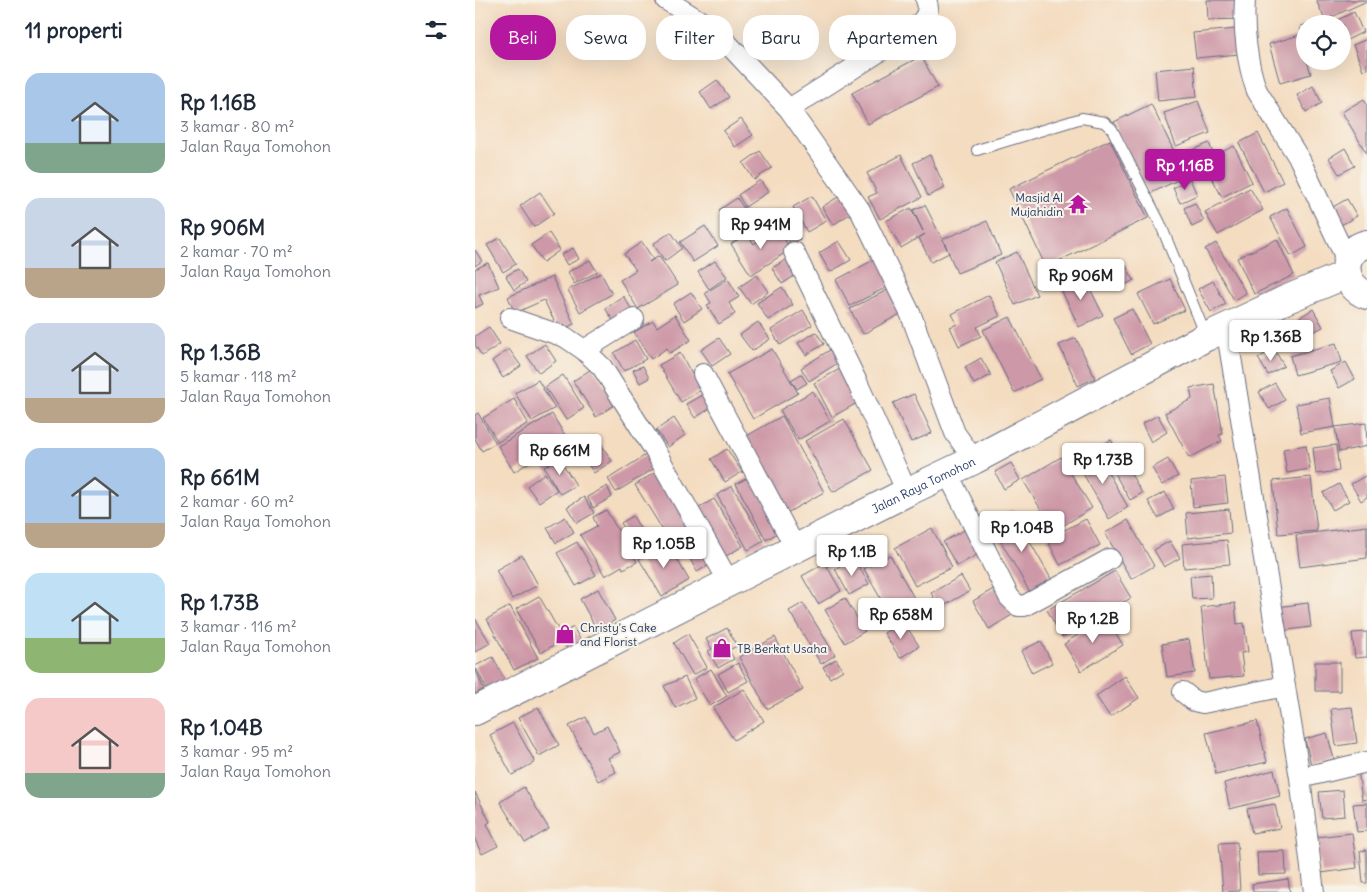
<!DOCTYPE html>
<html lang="id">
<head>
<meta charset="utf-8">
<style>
	:root { --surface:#fff; --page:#f6f6f7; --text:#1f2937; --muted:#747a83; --accent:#b5179e }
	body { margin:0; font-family:Delius,sans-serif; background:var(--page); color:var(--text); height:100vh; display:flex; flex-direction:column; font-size:19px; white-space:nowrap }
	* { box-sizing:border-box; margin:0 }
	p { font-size:16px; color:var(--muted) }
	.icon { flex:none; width:28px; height:28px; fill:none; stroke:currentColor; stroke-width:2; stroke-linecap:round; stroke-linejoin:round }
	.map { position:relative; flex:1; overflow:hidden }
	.drawer { display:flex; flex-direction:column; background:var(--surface); width:475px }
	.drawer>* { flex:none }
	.banner { position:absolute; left:15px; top:15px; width:475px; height:45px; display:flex; gap:10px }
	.tools { position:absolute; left:821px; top:15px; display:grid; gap:10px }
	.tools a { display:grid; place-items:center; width:55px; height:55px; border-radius:50%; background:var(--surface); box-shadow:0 5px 20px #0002; font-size:25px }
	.price { position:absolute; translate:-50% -42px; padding:0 11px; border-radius:5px; background:#fff; color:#222; font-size:16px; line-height:32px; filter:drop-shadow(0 1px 2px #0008) }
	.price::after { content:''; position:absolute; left:50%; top:30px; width:15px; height:11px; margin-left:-8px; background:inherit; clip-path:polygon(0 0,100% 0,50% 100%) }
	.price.selected { background:var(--accent); color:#fff }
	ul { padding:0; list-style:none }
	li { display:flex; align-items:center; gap:15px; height:125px; padding:0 25px }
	li span { display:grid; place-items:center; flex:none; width:140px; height:100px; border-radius:15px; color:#555 }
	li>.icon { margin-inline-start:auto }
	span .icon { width:60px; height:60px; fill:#fffc; stroke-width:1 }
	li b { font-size:21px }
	h2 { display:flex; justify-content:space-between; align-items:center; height:60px; padding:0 25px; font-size:21px }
	.tag { padding:0 18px; border-radius:20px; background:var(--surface); box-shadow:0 5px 20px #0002; font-size:18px; line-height:45px }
	.tag.selected { background:var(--accent); color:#fff }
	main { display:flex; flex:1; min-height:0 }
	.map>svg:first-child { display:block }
</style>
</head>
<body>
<main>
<section class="drawer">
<h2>11 properti<svg class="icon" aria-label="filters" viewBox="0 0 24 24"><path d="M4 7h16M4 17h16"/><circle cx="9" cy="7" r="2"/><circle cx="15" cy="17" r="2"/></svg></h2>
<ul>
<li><span style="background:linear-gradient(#a9c7e8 70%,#7fa58c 0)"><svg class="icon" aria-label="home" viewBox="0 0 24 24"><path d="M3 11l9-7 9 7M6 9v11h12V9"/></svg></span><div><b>Rp 1.16B</b><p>3 kamar · 80 m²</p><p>Jalan Raya Tomohon</p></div></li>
<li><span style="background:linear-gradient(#c9d6e8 70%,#b9a48a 0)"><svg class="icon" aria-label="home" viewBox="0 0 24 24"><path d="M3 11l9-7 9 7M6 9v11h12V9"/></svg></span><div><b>Rp 906M</b><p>2 kamar · 70 m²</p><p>Jalan Raya Tomohon</p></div></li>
<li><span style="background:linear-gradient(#c9d6e8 75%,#b9a48a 0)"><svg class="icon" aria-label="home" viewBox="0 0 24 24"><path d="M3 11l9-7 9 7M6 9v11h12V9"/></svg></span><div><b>Rp 1.36B</b><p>5 kamar · 118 m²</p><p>Jalan Raya Tomohon</p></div></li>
<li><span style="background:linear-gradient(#a9c7e8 75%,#b9a48a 0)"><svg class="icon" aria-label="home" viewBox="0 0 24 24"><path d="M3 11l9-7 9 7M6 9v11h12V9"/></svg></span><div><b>Rp 661M</b><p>2 kamar · 60 m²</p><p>Jalan Raya Tomohon</p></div></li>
<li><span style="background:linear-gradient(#bfe0f5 65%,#8fb573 0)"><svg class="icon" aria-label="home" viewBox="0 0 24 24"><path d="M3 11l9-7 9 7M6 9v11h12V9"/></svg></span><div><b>Rp 1.73B</b><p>3 kamar · 116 m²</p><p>Jalan Raya Tomohon</p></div></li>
<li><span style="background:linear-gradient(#f6c9c9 75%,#7fa58c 0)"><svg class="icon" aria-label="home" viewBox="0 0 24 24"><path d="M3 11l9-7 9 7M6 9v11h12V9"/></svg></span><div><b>Rp 1.04B</b><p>3 kamar · 95 m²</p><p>Jalan Raya Tomohon</p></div></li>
</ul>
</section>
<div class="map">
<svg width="892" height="892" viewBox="0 0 892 892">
	<rect width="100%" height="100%" fill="#f7f3e8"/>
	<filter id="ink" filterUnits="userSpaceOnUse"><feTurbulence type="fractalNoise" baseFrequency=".02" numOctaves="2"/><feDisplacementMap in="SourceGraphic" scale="10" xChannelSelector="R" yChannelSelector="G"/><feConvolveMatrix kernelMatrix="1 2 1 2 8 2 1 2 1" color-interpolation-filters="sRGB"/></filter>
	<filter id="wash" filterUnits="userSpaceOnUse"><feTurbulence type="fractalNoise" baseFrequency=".0096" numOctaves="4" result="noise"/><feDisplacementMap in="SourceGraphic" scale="20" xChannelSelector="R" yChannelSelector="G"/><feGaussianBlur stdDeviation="1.12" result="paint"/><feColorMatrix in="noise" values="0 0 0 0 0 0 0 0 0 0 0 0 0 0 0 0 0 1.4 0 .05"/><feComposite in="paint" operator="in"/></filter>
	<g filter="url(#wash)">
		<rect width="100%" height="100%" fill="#f4dcc0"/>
		<g id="blocks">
			<!-- building -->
			<path fill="#cd98a7" d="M732,0H766L767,19L733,20Z
				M841,0H892V1L850,20Z
				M879,12L888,32L868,42V24H854Z
				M830,25V42H829L825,26Z
				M761,29L764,54L721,58L718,33Z
				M825,35L830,54V61H832L836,74L805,83L794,44Z
				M892,39V69L888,70L878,45Z
				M446,56L463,87L393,124L377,93Z
				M719,66L722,97L683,101L680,70Z
				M242,80L254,97L236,109L225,92Z
				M838,86L847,103L831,112L822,95Z
				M889,99L892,105V154L867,112Z
				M723,101L735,133L701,146L689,113Z
				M676,104L711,176L674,194L639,122Z
				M266,119L278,135L260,147L248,131Z
				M783,133L808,182L789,192L764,143Z
				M635,140L673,218L571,267L534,189Z
				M734,143L738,153L709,166L704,156Z
				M759,146L777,182L747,197L728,161Z
				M870,148L880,166L864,174L854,158Z
				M285,151L297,168L279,180L268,163Z
				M426,155L447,197L405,219L393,197L402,193L392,173Z
				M455,155L470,188L453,196L438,163Z
				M715,179L722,195L705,203L698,188Z
				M285,180L293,192L270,207L263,195Z
				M775,188L788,210L743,235L730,212Z
				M65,192L79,213L59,227L45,206Z
				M371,192L382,209L358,225L347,207Z
				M337,196L351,221L332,232L318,207Z
				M262,198L273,215L256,227L244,210Z
				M872,199L882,216L866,225L856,208Z
				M720,203L729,221L717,227L709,208Z
				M450,205L474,253L456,262L444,238L450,234L426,248L411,221L436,208L448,231L438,210Z
				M812,208L832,247L816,256L795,217Z
				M308,210L325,239L316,244L304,225L280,239L274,229Z
				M512,221L526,255L482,273L468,239Z
				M230,226L243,246L218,262L205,242Z
				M302,228L316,249L276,275L256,244L272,234L279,244Z
				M196,232L207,248L190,261L178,244Z
				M74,233L85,250L68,262L56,245Z
				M25,238L41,264L28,272L12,245Z
				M802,239L819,275L779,294L762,258Z
				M364,241L376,260L355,272L344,253Z
				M167,242L178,259L174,262L184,256L203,285L163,309L145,280L161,270L149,254Z
				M741,243L771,293L759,300L730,249Z
				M98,248L104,259L92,265L86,255Z
				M0,250L7,261L0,266Z
				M542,252L562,295L540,305L520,262Z
				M404,257L418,284L375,306L361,280Z
				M314,258L324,273L307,284L297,268Z
				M115,260L122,272L99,284L93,272Z
				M240,261L252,277L234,289L223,272Z
				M13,263L24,287L4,295L8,304L0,308V269Z
				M649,263L659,280L643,289L633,272Z
				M43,269L51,282L39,290L31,276Z
				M126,273L137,294L105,312L93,290Z
				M282,275L293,292L276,304L264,287Z
				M609,276L628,315L604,327L585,287Z
				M77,277L99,324L84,331L69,300L40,313L33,297Z
				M253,279L264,297L254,303L260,314L244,324L232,305L236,303L230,293Z
				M695,279L710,310L678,324L663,294Z
				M738,281L751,304L736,312L723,289Z
				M420,286L433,310L388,334L375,309Z
				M307,287L318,305L293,320L282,303Z
				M216,292L227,309L209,321L198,304Z
				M514,295L525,316L502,327L506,336L484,346L475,327L482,324L477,314Z
				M148,296L159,313L141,325L130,308Z
				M657,309L675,344L656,354L638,318Z
				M838,309L848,327L832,335L822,319Z
				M328,310L337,325L305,345L296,330Z
				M200,315L216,340L195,353L192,348L176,359L159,332L178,321L182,327Z
				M535,317L566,379L539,393L508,330Z
				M283,322L295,339L277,351L265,335Z
				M14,327L25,344L7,356L0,345V336Z
				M341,332L349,344L331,355L323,343Z
				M244,338L255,354L237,366L226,350Z
				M601,338L620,378L603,386L584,345Z
				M160,340L171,359L149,371L139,353Z
				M861,343L867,362L820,375L815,356Z
				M70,344L81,361L64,373L52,356Z
				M358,348L366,361L334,381L326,368Z
				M34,349L46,366L28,378L17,361Z
				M297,349L323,393L278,419L252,374Z
				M799,349L809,366L793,375L783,358Z
				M205,353L226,390L206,402L184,365Z
				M506,358L516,375L499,384L490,367Z
				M871,362L880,379L864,388L855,371Z
				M168,366L174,378L165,383L158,370Z
				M118,368L141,404L121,417L98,381Z
				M365,369L382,403L357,417L339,383Z
				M326,374L332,383L322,389L316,380Z
				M88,375L109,408L91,420L70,387Z
				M63,380L80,408L57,421L40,393Z
				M800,383L810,400L794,409L784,392Z
				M739,384L748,434L744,435L747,441L714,458L690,413L717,399L715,388Z
				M338,391L355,421L323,440L305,410Z
				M229,394L237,407L220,418L211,404Z
				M439,394L457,433L436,442L418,403Z
				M855,398L860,427L826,433L821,404Z
				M39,399L53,423L23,442L8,418Z
				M3,413L21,443L7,451L0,439V415Z
				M77,414L92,439L39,472L23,446Z
				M683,415L692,432L676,442L667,424Z
				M307,416L349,492L310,514L268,438Z
				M199,418L210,435L193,447L181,430Z
				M369,419L398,470L358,492L330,441Z
				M891,423L892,446L864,452L860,427Z
				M636,440L667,493L655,500L624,447Z
				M126,444L137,461L119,473L108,457Z
				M831,445L835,469L812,473L808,449Z
				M861,445L864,471L841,474L838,448Z
				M252,449L267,472L250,482L236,459Z
				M177,451L185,465L141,492L133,479Z
				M621,452L653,507L634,519L602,463Z
				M586,457L617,508L579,531L548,480Z
				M84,458L101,485L85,494L69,467Z
				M693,459L703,476L687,485L677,468Z
				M536,463L545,480L529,489L520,472Z
				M184,470L221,530L197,545L160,485Z
				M70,473L82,490L64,502L52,486Z
				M892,475V497L886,501L876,484Z
				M276,476L306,531L291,540L261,484Z
				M750,477L753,503L718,507L716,481Z
				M836,477L842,531L803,534L798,481Z
				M864,484L874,501L858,510L848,493Z
				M132,486L137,497L118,508L112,497Z
				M257,486L289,541L273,550L242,495Z
				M690,492L699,509L683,518L673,501Z
				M109,497L119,513L102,523L92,507Z
				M239,499L268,546L246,559L217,512Z
				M754,509L756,533L713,538L711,513Z
				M131,510L162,562L148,569L147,566L130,576L105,535L122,526L118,517Z
				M537,510L579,584L557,596L515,522Z
				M158,516L175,546L163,552L146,523Z
				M90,517L99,532L81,543L72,528Z
				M611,519L625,545L585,565L572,539Z
				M653,520L679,566L656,579L630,533Z
				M892,526V558L825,567L821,535Z
				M457,528L477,567L440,586L420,548Z
				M491,529L505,553L482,566L468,542Z
				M223,535L239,562L222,572L207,544Z
				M752,540L755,564L709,568L707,544Z
				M695,541L705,558L689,567L679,550Z
				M102,542L121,575L101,586L82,553Z
				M192,542L214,580L187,597L164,559Z
				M47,555L63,585L37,599L21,570Z
				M415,555L443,605L417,619L389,569Z
				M379,558L394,584L374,595L360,569Z
				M350,563L366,591L343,604L327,576Z
				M640,571L656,598L587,637L572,610Z
				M736,574L737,598L717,599L715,576Z
				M486,576L495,591L465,608L456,593Z
				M520,588L537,615L514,629L498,601Z
				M123,589L140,620L122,630L105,599Z
				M64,596L86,634L98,627L108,644L94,651L87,640L66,653L41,609Z
				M370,598L390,631L370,643L350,610Z
				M328,603L360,655L346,664L314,611Z
				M760,603L762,624L769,623L773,652L766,653L769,676L734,679L726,607Z
				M833,603L836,627L806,631L802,607Z
				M35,606L63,658L39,670L12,619Z
				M630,617L648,645L606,671L589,644Z
				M0,618L15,643L0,652Z
				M428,621L444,646L425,658L409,633Z
				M252,628L262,646L254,650L259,659L243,668L233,651L237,649L231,639Z
				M892,632V657L880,658L877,633Z
				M213,634L232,667L218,675L199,643Z
				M300,637L328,690L292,709L264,657Z
				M714,639L720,673L692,677L687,644Z
				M566,641L577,663L557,673L546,651Z
				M18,657L31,683L13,692L0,666Z
				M361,659L368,670L355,678L348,667Z
				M840,662H865V691H840Z
				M263,663L273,681L253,692L243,674Z
				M0,669L9,689L0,694Z
				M236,669L252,696L235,706L219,679Z
				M650,676L664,698L635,717L621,696Z
				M210,677L220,698L200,708L189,686Z
				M269,689L289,721L259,740L238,708Z
				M63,707L84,745L64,756L43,718Z
				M877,707L882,743L861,746L856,709Z
				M111,717L119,733L132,726L145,752L133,758L141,772L123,781L94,726Z
				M782,721L792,762L741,774L731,733Z
				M38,723L60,762L37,775L15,735Z
				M852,733L859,759L836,765L830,739Z
				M892,768V799L887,800L883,769Z
				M799,770L805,796L755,809L749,783Z
				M49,787L74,829L50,843L25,802Z
				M868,790L870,816L847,818L844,792Z
				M0,792L15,822L12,824L23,846L7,854L0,840Z
				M892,803V831L882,832L878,804Z
				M800,804L805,828L777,833L772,809Z
				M877,833L882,868L846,873L841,837Z
				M762,842L765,891L748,892L744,843Z
				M892,850V883H888L885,851Z
				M810,851L811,874L783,875L782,852Z
				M813,879L815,892H778L777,884Z"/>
		</g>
	</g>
	<g filter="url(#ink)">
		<use href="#blocks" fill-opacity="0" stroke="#676c80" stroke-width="1"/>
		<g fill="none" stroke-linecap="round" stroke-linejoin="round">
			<defs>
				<path id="service" d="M502,150L607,118L629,122L637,129L685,223L731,336"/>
				<path id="minor" d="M191,0L230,24L253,44L314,109L385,210L436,315L480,433L499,460
					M770,0C768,28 772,65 782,91L825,160L869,254L873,260
					M314,109L432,34C443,26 458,15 451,0
					M319,252L382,382L432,492
					M35,318L90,337L109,350L127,367L179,449L254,582
					M751,327L825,778L839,892
					M109,350L159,319
					M228,374L321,549
					M473,474L534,597L543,606H549L635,559
					M708,692L719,701L728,703L810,686
					M825,778L892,762"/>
				<g id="trunk">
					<path d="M892,244C863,250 866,286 892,295"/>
					<path id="s1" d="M0,711L432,492L499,460L731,337L810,300L872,274"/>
				</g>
			</defs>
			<!-- service casing -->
			<use href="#service" stroke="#676c80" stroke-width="12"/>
			<!-- minor casing -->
			<use href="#minor" stroke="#676c80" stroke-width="22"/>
			<!-- trunk casing -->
			<use href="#trunk" stroke="#676c80" stroke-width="30"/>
			<!-- service -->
			<use href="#service" stroke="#fff" stroke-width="10"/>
			<!-- minor -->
			<use href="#minor" stroke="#fff" stroke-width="20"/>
			<!-- trunk -->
			<use href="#trunk" stroke="#fff" stroke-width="28"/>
		</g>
	</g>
	<!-- icons -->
	<defs>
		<symbol id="temple-bare" viewBox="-9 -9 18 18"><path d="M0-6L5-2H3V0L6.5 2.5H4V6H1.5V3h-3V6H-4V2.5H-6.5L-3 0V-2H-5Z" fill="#b5179e" stroke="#f7f3e8" stroke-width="2.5" paint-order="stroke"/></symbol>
		<symbol id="shop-bare" viewBox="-9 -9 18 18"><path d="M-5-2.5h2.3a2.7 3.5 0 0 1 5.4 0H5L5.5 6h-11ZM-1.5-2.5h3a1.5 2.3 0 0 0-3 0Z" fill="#b5179e" stroke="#f7f3e8" stroke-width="2.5" paint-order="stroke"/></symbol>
	</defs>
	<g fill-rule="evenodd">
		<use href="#temple-bare" x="589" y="190" width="28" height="28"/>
		<use href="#shop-bare" x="76" y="620" width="28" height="28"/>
		<use href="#shop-bare" x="233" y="634" width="28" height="28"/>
	</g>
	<g text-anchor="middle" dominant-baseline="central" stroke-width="4" stroke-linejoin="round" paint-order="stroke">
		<!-- poi labels -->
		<g font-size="12" fill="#1b2f5e" stroke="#f7f3e8" text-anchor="start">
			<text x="588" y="197" text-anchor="end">Masjid Al<tspan x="588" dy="14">Mujahidin</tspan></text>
			<text x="105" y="627">Christy's Cake<tspan x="105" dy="14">and Florist</tspan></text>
			<text x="262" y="648">TB Berkat Usaha</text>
		</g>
		<!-- street labels -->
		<g font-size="12" fill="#1b2f5e" stroke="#f7f3e8">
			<text stroke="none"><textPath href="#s1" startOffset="502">Jalan Raya Tomohon</textPath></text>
		</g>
	</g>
</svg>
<div class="tools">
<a><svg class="icon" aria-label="locate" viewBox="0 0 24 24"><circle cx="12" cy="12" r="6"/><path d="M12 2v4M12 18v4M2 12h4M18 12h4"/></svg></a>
</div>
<b class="price selected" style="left:710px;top:191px">Rp 1.16B</b>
<b class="price" style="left:286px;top:250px">Rp 941M</b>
<b class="price" style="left:606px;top:301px">Rp 906M</b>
<b class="price" style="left:796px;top:362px">Rp 1.36B</b>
<b class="price" style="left:85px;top:476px">Rp 661M</b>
<b class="price" style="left:628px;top:485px">Rp 1.73B</b>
<b class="price" style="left:547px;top:553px">Rp 1.04B</b>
<b class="price" style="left:189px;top:569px">Rp 1.05B</b>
<b class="price" style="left:377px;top:577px">Rp 1.1B</b>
<b class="price" style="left:426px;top:640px">Rp 658M</b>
<b class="price" style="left:618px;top:644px">Rp 1.2B</b>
<div class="banner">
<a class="tag selected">Beli</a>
<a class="tag">Sewa</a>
<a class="tag">Filter</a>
<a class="tag">Baru</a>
<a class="tag">Apartemen</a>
</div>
</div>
</main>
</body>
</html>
